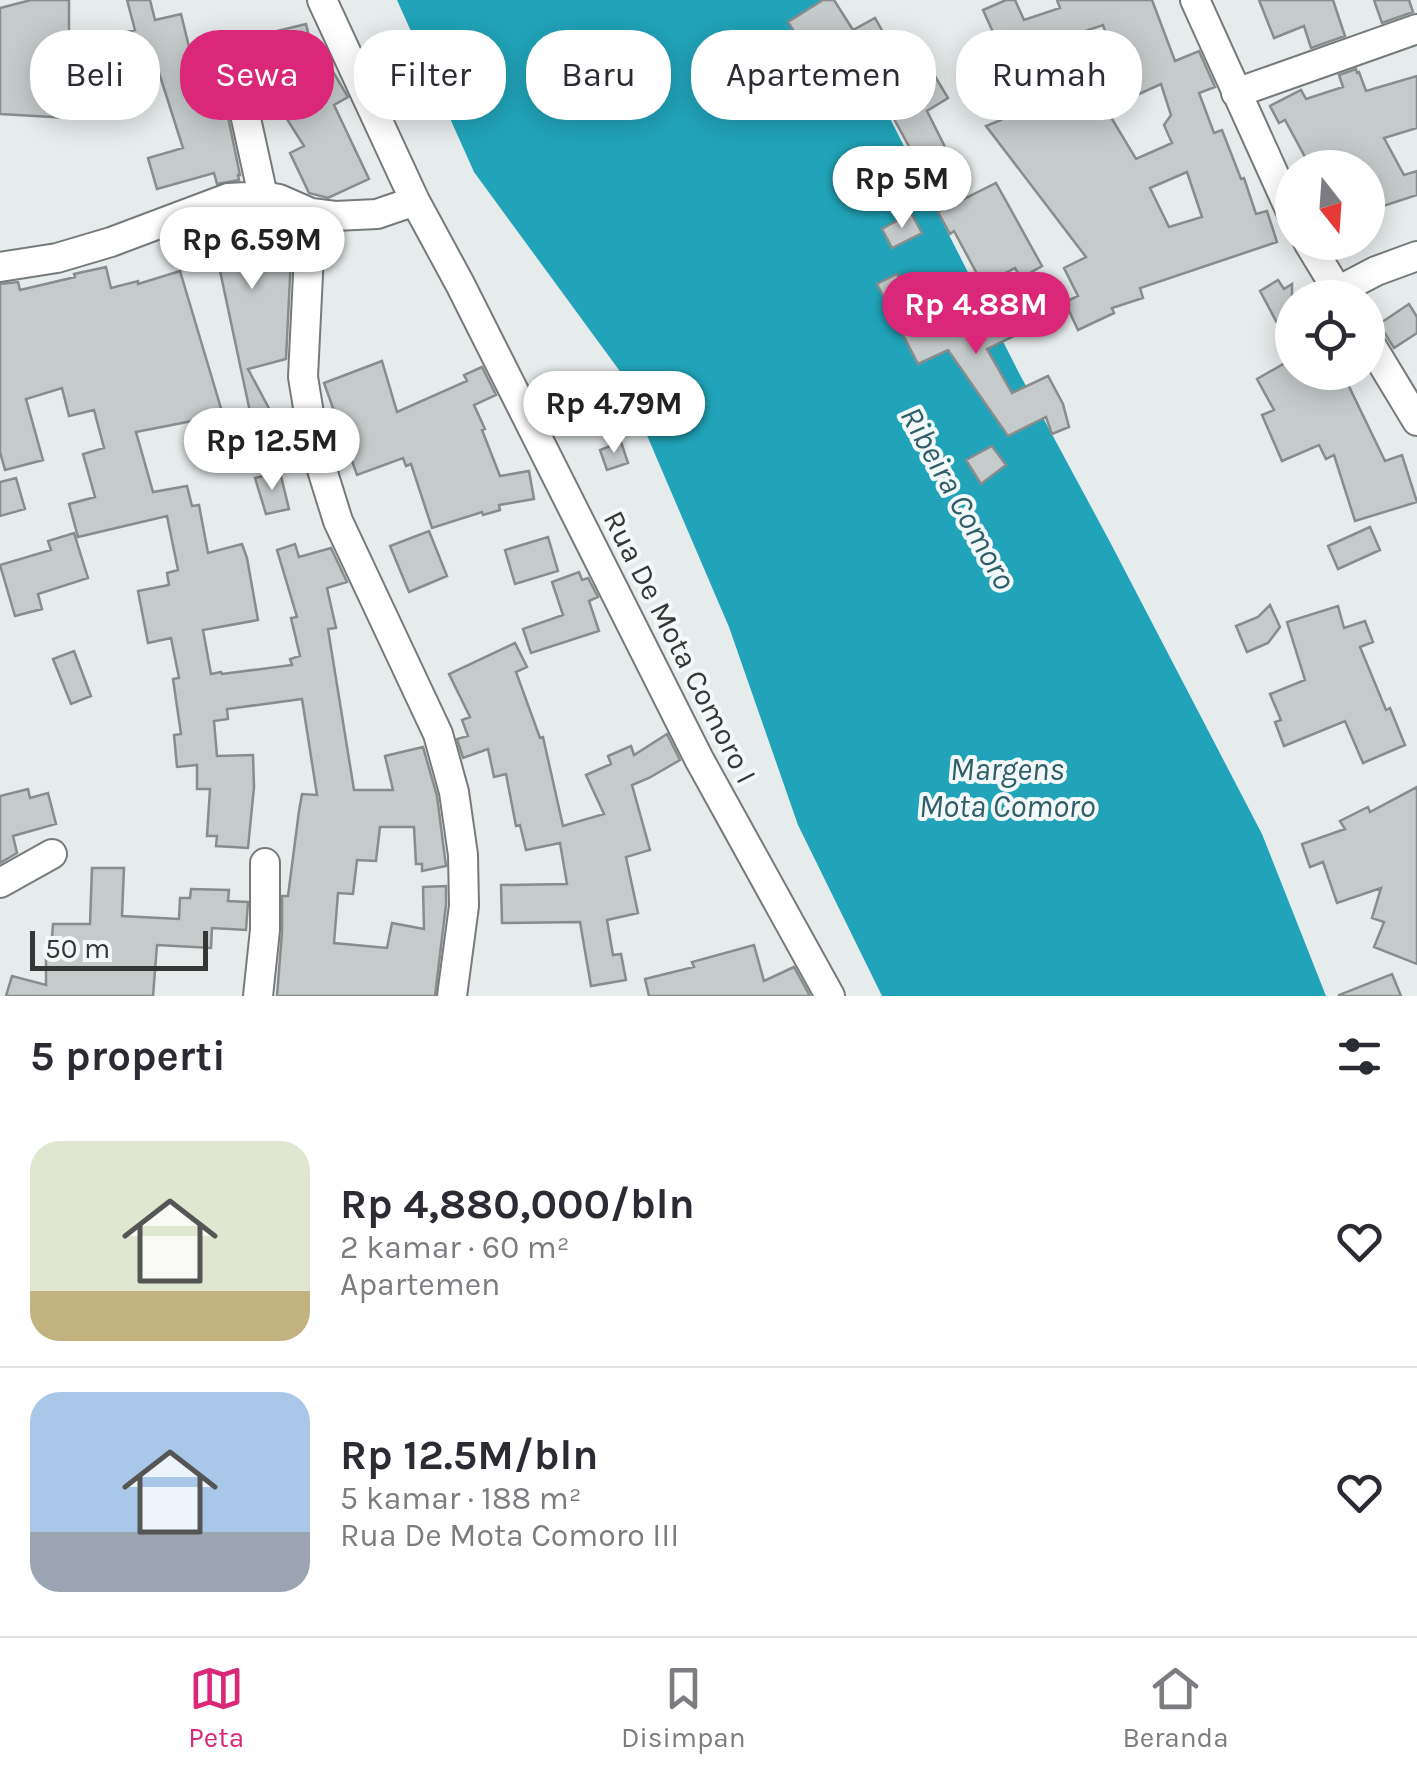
<!DOCTYPE html>
<html lang="id">
<head>
<meta charset="utf-8">
<style>
	:root { --surface:#fff; --page:#f2f2f3; --text:#2b2b33; --muted:#7c7c81; --line:#e1e1e2; --accent:#db2777 }
	body { margin:0; font-family:Karla,sans-serif; background:var(--page); color:var(--text); height:100vh; display:flex; flex-direction:column; font-size:38px; white-space:nowrap }
	* { box-sizing:border-box; margin:0 }
	p { font-size:32px; color:var(--muted) }
	.icon { flex:none; width:55px; height:55px; fill:none; stroke:currentColor; stroke-width:2; stroke-linecap:round; stroke-linejoin:round }
	.map { position:relative; height:996px; overflow:hidden }
	.drawer { display:flex; flex-direction:column; background:var(--surface); flex:1 }
	.drawer>* { flex:none }
	.guide { position:absolute; left:30px; top:30px; width:1358px; height:90px; display:flex; gap:20px }
	.needle { width:65px; rotate:163deg }
	.tools { position:absolute; left:1275px; top:150px; display:grid; gap:20px }
	.tools a { display:grid; place-items:center; width:110px; height:110px; border-radius:50%; background:var(--surface); box-shadow:0 5px 25px #0003; font-size:50px }
	.scale { position:absolute; left:30px; bottom:25px; width:178px; box-sizing:border-box; padding-left:10px; border:5px solid #353737; border-top:0; font-size:28px; line-height:35px; white-space:nowrap; color:#353737; -webkit-text-stroke:8px #f3f8f9; paint-order:stroke }
	.price { position:absolute; translate:-50% -85px; padding:0 22px; border-radius:35px; background:#fff; color:#222; font-size:32px; line-height:65px; filter:drop-shadow(0 2px 5px #0008) }
	.price::after { content:''; position:absolute; left:50%; top:60px; width:30px; height:22px; margin-left:-15px; background:inherit; clip-path:polygon(0 0,100% 0,50% 100%) }
	.price.selected { background:var(--accent); color:#fff }
	ul { padding:0; list-style:none }
	li { display:flex; align-items:center; gap:30px; height:250px; padding:0 30px }
	li+li { border-top:2px solid var(--line) }
	li span { display:grid; place-items:center; flex:none; width:280px; height:200px; border-radius:30px; color:#555 }
	li>.icon { margin-inline-start:auto }
	span .icon { width:120px; height:120px; fill:#fffc; stroke-width:1 }
	li b { font-size:42px }
	h2 { display:flex; justify-content:space-between; align-items:center; height:120px; padding:0 30px; font-size:42px }
	.pill { padding:0 35px; border-radius:40px; background:var(--surface); box-shadow:0 5px 25px #0003; font-size:35px; line-height:90px }
	.pill.selected { background:var(--accent); color:#fff }
	.dock { display:flex; justify-content:space-around; align-items:center; height:140px; border-top:2px solid var(--line); background:var(--surface); font-size:28px; color:var(--muted) }
	.dock a { display:grid; justify-items:center; gap:5px }
	.dock .selected { color:var(--accent) }
	.map>svg:first-child { display:block }
</style>
</head>
<body>
<div class="map">
<svg width="1417" height="996" viewBox="0 0 1417 996">
	<rect width="100%" height="100%" fill="#e6ebec"/>
	<!-- water -->
	<path fill="#21a4b9" d="M397,0H830L1019,373L1110,542L1262,834L1326,996H882L798,825L729,627L619,370L474,172Z"/>
	<!-- building -->
	<path fill="#c5cacb" stroke="#878c8d" stroke-width="2.5" fill-rule="evenodd" d="M31,0H69V42L126,44L123,33L135,30L127,0H150L155,20L181,14L193,63L224,53L234,88L228,117L240,175H238L239,180L217,184L214,173L157,189L148,158L183,148L154,57L122,64V76H112V117L69,118L0,114V8Z
		M823,0H834L853,30L875,18L909,78L929,66L948,98L927,111L950,157L921,172L911,153L912,152L876,86L824,113L813,94L831,85L811,48L807,51L788,22Z
		M1006,0H1015L1024,20L1060,8L1057,0H1152L1175,61L1199,51L1215,87L1199,93L1214,133L1222,130L1241,179L1244,178L1256,214L1267,211L1277,242L1140,288L1143,298L1112,308L1114,313L1078,330L1065,302L1078,296L1064,268L1086,257L986,126L1001,120L1000,117L1050,96L1048,92L1116,62L1103,25L1043,45L1044,48L985,74L974,49L996,39L983,10ZM1161,84L1171,115L1164,125L1172,143L1136,159L1106,109ZM1187,172L1202,217L1169,227L1150,188Z
		M1259,0H1333L1345,36L1311,48L1304,26L1274,38Z
		M1374,0H1409L1413,12L1382,23Z
		M306,24L319,78L332,70L348,97L334,105L369,179L328,198L309,193L290,153L304,146L273,97L287,81L288,72L285,64L277,59L268,58L255,66L239,40Z
		M1356,69L1357,73L1359,72L1366,91L1417,76V128L1384,138L1404,175L1417,171V195L1368,211V168H1311L1285,120L1279,123L1270,106L1301,90L1306,99L1343,87L1339,75Z
		M996,183L1042,266L1021,278L1015,268L983,285L954,231L950,234L938,212Z
		M911,213L922,233L892,248L882,229Z
		M232,215H244L246,229L286,221L289,223L292,237L286,359L248,369L273,416L253,426L216,252L190,257L186,233Z
		M106,267L111,288L138,281V284L180,271L223,415L136,432L153,492L187,486L192,506L199,505L208,553L242,544L247,558L258,620L203,630L211,674L221,672L222,674L292,665L290,659L300,656L291,618L297,617L277,550L295,544L299,557L331,548L347,582L327,588L336,628L328,629L354,790H393L385,756L423,747L437,796L446,866L422,871V864H416L414,827H380L376,861L357,860L353,894L338,893L334,943L387,948L392,923L424,929L423,887L446,886V905L435,996H277L282,932V896H288L299,811L302,794L317,795L302,699L227,709L228,719L214,721L217,756L253,755L254,787L248,848L216,846L217,836H207L210,789H197V765L177,767L174,735L181,734L173,679L179,678L171,638L148,643L138,591L169,585L167,573L178,570L167,516L78,537L69,504L95,497L83,454L104,448L94,410L69,416L62,388L26,399L43,460L5,470L0,452V284L18,282L20,290L75,277L74,274Z
		M897,274L924,327L986,293L1001,319L1005,317L1014,336L987,349L1012,393L1048,376L1063,404L1069,427L1052,434L1046,417L1008,436L948,350L918,364L877,284Z
		M1278,280L1284,289L1292,284V351L1260,291Z
		M1409,304L1417,317V333L1394,348L1379,324Z
		M1292,359V372H1342L1385,461L1402,455L1417,502L1355,521L1334,455L1326,459L1319,445L1282,461L1262,415L1274,410L1257,379Z
		M382,361L397,412L467,381L464,375L482,367L496,395L474,405L485,429L482,430L500,476L529,471L534,499L499,505L500,510L483,515L482,512L432,528L411,464L406,466L403,458L357,475L324,383Z
		M621,442L628,463L607,470L600,450Z
		M992,446L1006,465L981,484L966,460Z
		M280,472L289,509L266,514L255,478Z
		M16,478L25,509L0,516V482Z
		M1370,527L1380,550L1338,569L1328,546Z
		M429,531L447,576L409,592L390,546Z
		M74,533L88,578L38,594L42,609L15,616L0,565L51,550L48,541Z
		M548,537L558,571L515,584L505,550Z
		M579,572L582,580L588,578L598,597L589,601L599,631L531,653L523,629L563,615L552,582Z
		M1270,605L1280,627L1268,643L1247,652L1236,626L1258,617Z
		M1338,606L1344,628L1365,621L1373,642L1360,647L1386,710L1390,708L1405,745L1363,763L1345,721L1284,746L1275,722L1281,720L1270,694L1305,680L1287,622Z
		M515,643L527,667L516,672L540,738L543,737L563,826L604,814L586,775L611,764L608,756L631,746L634,755L667,734L680,760L649,778L632,785L650,850L626,857L638,913L607,920L613,955L621,954L626,980L591,986L580,922L502,923L501,885L567,884L560,843L526,850L520,825L516,826L506,774L494,777L488,749L463,758L457,739L468,736L462,720L470,717L449,674Z
		M74,651L91,696L71,704L53,659Z
		M1417,787V964L1374,947L1384,922L1372,918L1381,888L1337,903L1323,862L1310,867L1302,844L1345,829L1340,821L1368,807L1370,812Z
		M28,789L30,798L48,793L56,824L13,836L17,853L0,863V796Z
		M92,868H124L122,916L179,919L180,898H190L191,889L229,890L228,901L248,902L246,930L212,928L211,948L157,945L153,996H6L12,976L46,985V938H52L53,924H90Z
		M754,945L764,981L794,967L810,996H649L645,979L694,967L692,962Z
		M1392,974L1401,996H1339V995Z"/>
	<g fill="none" stroke-linecap="round" stroke-linejoin="round">
		<defs>
			<path id="minor" d="M322,0L415,201L460,284L699,759L830,996
				M1195,0L1292,214
				M1236,93L1417,29
				M263,196L245,114L251,93L271,75
				M311,213L303,377L314,444L338,521L438,734L454,792L463,855L464,906L452,996
				M1308,242L1342,298
				M0,267L57,258L111,242L228,198L263,196L279,199L311,213L335,216L377,214L415,201
				M1338,291L1376,271L1417,256
				M1368,340L1417,421
				M0,883L52,854
				M258,996L265,930V863"/>
		</defs>
		<!-- minor casing -->
		<use href="#minor" stroke="#767a7b" stroke-width="32"/>
		<!-- minor -->
		<use href="#minor" stroke="#fff" stroke-width="28"/>
	</g>
	<g text-anchor="middle" dominant-baseline="central" stroke-width="8" stroke-linejoin="round" paint-order="stroke">
		<!-- street labels -->
		<g font-size="30" fill="#353737" stroke="#f3f8f9">
			<text transform="translate(680 647) rotate(63)">Rua De Mota Comoro I</text>
		</g>
		<!-- water labels -->
		<g font-size="32" font-style="italic" fill="#2e5f69" stroke="#f3f8f9">
			<text transform="translate(958 498) rotate(61)">Ribeira Comoro</text>
			<text x="1007" y="769">Margens<tspan x="1007" dy="37">Mota Comoro</tspan></text>
		</g>
	</g>
</svg>
<div class="tools">
<a><svg class="needle" viewBox="-14 -14 28 28"><path d="M0-13l5 13h-10z" fill="#e53935"/><path d="M0 13l5-13h-10z" fill="#7c7c81"/></svg></a>
<a><svg class="icon" aria-label="locate" viewBox="0 0 24 24"><circle cx="12" cy="12" r="6"/><path d="M12 2v4M12 18v4M2 12h4M18 12h4"/></svg></a>
</div>
<div class="scale">50 m</div>
<b class="price" style="left:902px;top:231px">Rp 5M</b>
<b class="price" style="left:252px;top:292px">Rp 6.59M</b>
<b class="price selected" style="left:976px;top:357px">Rp 4.88M</b>
<b class="price" style="left:614px;top:456px">Rp 4.79M</b>
<b class="price" style="left:272px;top:493px">Rp 12.5M</b>
<div class="guide">
<a class="pill">Beli</a>
<a class="pill selected">Sewa</a>
<a class="pill">Filter</a>
<a class="pill">Baru</a>
<a class="pill">Apartemen</a>
<a class="pill">Rumah</a>
</div>
</div>
<section class="drawer">
<h2>5 properti<svg class="icon" aria-label="filters" viewBox="0 0 24 24"><path d="M4 7h16M4 17h16"/><circle cx="9" cy="7" r="2"/><circle cx="15" cy="17" r="2"/></svg></h2>
<ul>
<li><span style="background:linear-gradient(#dfe7d0 75%,#c2b280 0)"><svg class="icon" aria-label="home" viewBox="0 0 24 24"><path d="M3 11l9-7 9 7M6 9v11h12V9"/></svg></span><div><b>Rp 4,880,000/bln</b><p>2 kamar · 60 m²</p><p>Apartemen</p></div><svg class="icon" aria-label="heart" viewBox="0 0 24 24"><path d="M12 20l-8-8c-3-5 5-10 8-4 3-6 11-1 8 4z"/></svg></li>
<li><span style="background:linear-gradient(#a9c7e8 70%,#9aa5b1 0)"><svg class="icon" aria-label="home" viewBox="0 0 24 24"><path d="M3 11l9-7 9 7M6 9v11h12V9"/></svg></span><div><b>Rp 12.5M/bln</b><p>5 kamar · 188 m²</p><p>Rua De Mota Comoro III</p></div><svg class="icon" aria-label="heart" viewBox="0 0 24 24"><path d="M12 20l-8-8c-3-5 5-10 8-4 3-6 11-1 8 4z"/></svg></li>
</ul>
</section>
<nav class="dock">
<a class="selected"><svg class="icon" aria-label="map" viewBox="0 0 24 24"><path d="M3 6l6-2 6 2 6-2v14l-6 2-6-2-6 2zM9 4v14M15 6v14"/></svg>Peta</a>
<a><svg class="icon" aria-label="saved" viewBox="0 0 24 24"><path d="M7 4h10v16l-5-4-5 4z"/></svg>Disimpan</a>
<a><svg class="icon" aria-label="home" viewBox="0 0 24 24"><path d="M3 11l9-7 9 7M6 9v11h12V9"/></svg>Beranda</a>
</nav>
</body>
</html>
